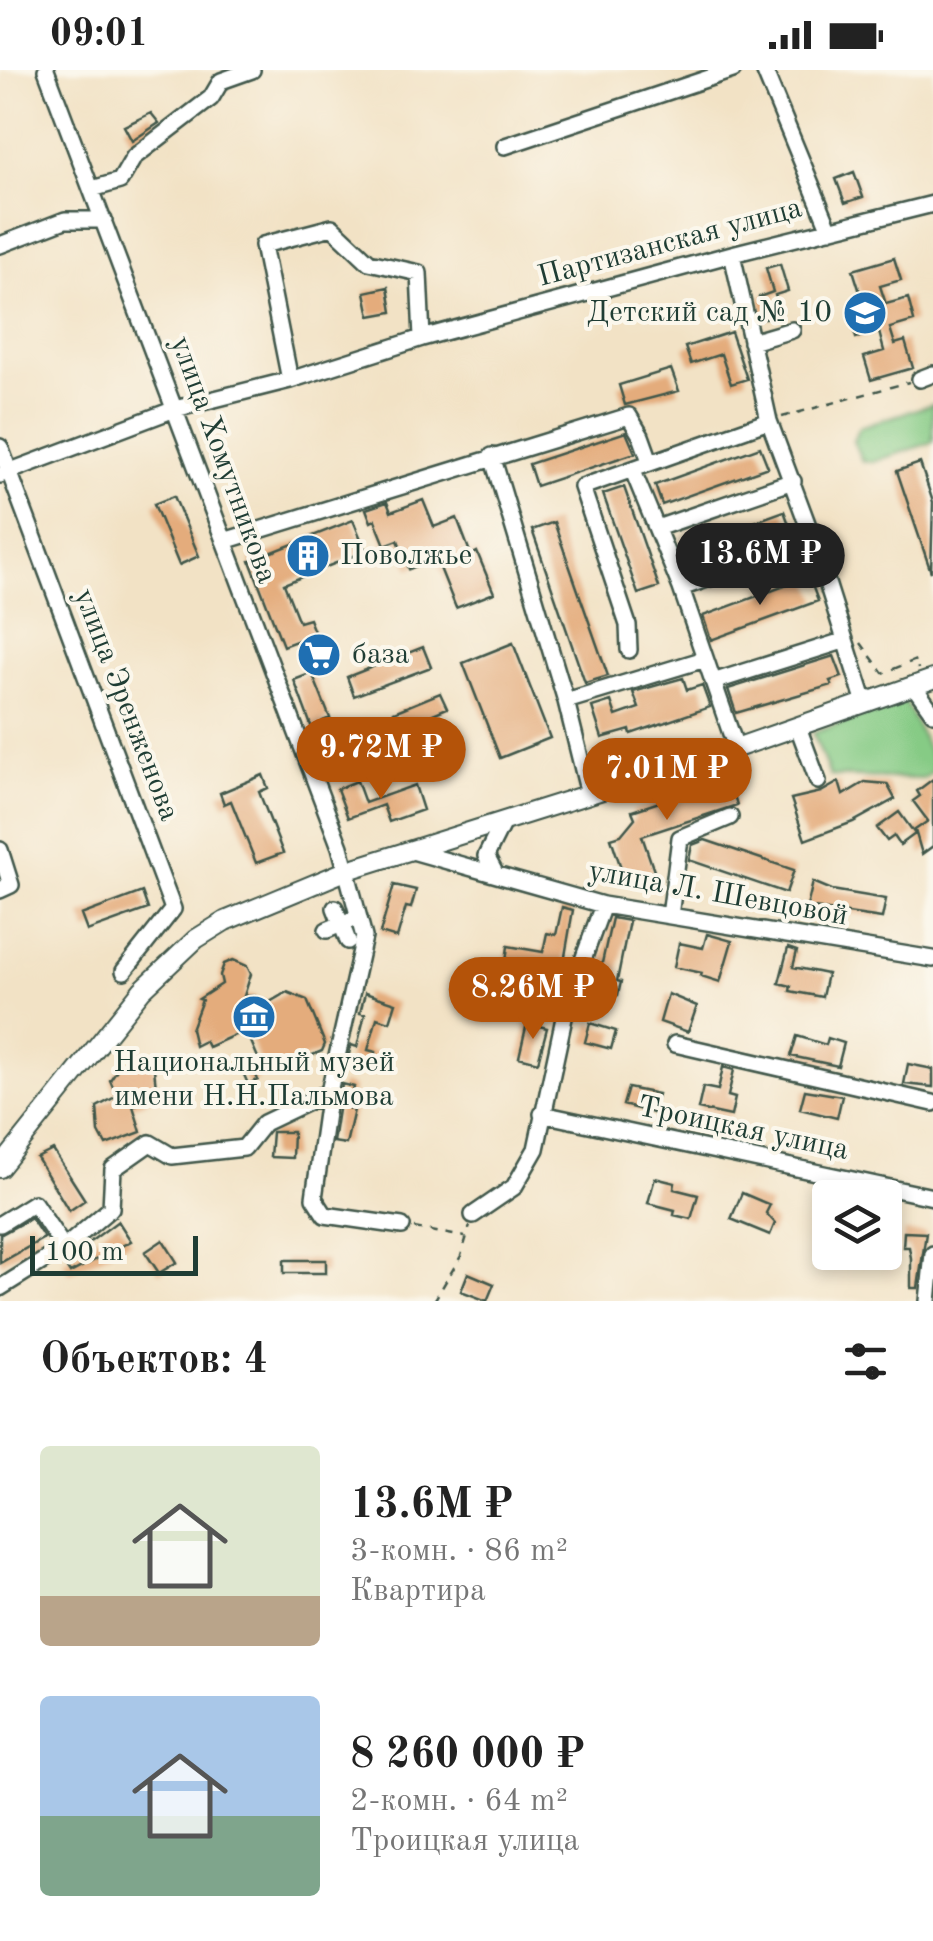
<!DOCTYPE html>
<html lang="ru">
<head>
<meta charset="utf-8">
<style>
	:root { --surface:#fff; --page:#f2f2f2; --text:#222; --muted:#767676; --accent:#b45309 }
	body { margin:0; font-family:"Old Standard TT",serif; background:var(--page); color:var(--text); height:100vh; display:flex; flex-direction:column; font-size:38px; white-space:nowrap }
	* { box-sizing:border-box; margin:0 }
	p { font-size:32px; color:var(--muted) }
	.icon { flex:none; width:55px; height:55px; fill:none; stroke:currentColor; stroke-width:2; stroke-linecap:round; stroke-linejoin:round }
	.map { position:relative; height:1231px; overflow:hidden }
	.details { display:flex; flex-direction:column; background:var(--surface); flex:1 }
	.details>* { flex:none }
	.buttons { position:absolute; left:812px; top:1110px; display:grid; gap:20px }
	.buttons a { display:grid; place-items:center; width:90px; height:90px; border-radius:10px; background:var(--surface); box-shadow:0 5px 15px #0003; font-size:50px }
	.scale { position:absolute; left:30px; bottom:25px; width:168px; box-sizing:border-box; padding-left:10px; border:5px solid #1f3d34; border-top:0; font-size:28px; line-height:35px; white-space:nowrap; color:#1f3d34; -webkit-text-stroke:8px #fbf7ec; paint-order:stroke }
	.price { position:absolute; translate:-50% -85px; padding:0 22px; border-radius:35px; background:var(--accent); color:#fff; font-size:32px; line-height:65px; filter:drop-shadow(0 2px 5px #0008) }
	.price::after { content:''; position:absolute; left:50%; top:60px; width:30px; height:22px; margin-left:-15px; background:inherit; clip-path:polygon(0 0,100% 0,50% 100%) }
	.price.on { background:#222; color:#fff }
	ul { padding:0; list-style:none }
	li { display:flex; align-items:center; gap:30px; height:250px; padding:0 40px }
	li span { display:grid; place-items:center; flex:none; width:280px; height:200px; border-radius:10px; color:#555 }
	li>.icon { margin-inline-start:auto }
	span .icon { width:120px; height:120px; fill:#fffc; stroke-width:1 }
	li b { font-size:42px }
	h2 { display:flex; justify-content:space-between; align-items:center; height:120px; padding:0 40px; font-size:42px }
	.status { display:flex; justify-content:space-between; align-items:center; height:70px; padding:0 50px; background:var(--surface); direction:ltr }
	.status svg { height:28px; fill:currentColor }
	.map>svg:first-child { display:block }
</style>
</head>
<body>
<div class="status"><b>09:01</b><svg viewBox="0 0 49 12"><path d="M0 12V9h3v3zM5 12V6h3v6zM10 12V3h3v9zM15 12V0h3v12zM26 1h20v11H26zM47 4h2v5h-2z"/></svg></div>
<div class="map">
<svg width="933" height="1231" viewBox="0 0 933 1231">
	<rect width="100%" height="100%" fill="#fbf7ec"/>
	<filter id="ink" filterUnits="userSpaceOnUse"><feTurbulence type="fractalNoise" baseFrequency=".01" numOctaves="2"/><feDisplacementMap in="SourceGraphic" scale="20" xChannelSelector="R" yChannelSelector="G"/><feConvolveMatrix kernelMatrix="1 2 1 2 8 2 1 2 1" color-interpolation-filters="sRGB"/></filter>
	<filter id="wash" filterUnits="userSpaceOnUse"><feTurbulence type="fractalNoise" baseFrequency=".0048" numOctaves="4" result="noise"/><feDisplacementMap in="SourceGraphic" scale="40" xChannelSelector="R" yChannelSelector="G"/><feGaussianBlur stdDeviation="2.25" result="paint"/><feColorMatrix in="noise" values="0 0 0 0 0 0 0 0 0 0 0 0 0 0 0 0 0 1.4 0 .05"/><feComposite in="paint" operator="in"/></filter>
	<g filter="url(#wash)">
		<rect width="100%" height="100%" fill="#f2e2c5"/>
		<!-- green -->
		<path fill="#86cb85" stroke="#52845c" stroke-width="2.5" d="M933,334V372L872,392L862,391L853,371L859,357Z
			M905,631L933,690V702L922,709L830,706L813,663Z"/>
		<g id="blocks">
			<!-- building -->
			<path fill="#e4ac7b" d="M151,43L159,53L132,71L124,56Z
				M854,102L863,127L845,133L836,109Z
				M894,188L901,210L880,216L886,234L908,228L914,251L890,258L895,274L905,271L913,298L871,310L864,287L884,281L879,262L856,268L849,243L865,238L853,200Z
				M780,194L788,221L775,225L780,244L765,248L759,227L773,222L766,198Z
				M388,217L392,242L370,246L365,222Z
				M731,262L747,309L731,314L721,284L691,294L685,277Z
				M671,299L679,321L625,335L619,315Z
				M626,362L635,383L536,416L529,394Z
				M760,377L768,397L662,435L655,415Z
				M920,393L933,432L931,502L897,401Z
				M624,417L659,517L638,524L603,424Z
				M174,426L199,486L179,495L154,434Z
				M423,430L434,457L457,448L471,485L477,482L494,523L456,538L436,488L409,499L398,470L385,475L375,450L371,452L366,439L387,432L391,442Z
				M784,441L792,462L686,501L678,480Z
				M353,450L366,481L284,514L299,552L309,549L315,564L283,576L250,491Z
				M554,452L608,606L585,613L532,460Z
				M809,507L818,531L711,570L703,546Z
				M513,573L550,668L500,688L463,593Z
				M423,577L431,597L354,626L347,607Z
				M834,586L842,607L830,611L832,615L736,643L728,619Z
				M312,603L330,648L323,651L331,672L319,677L294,610Z
				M683,608L687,620L702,615L710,637L631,664L630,660L602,668L592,637L611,631L616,646L639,638L633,622Z
				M440,623L447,638L433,644L448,681L410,697L398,668L404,665L394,642Z
				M263,705L268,718L259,722L283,783L256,793L231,731L224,734L220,723Z
				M729,709L737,735L642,766L654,801L625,810L611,768L621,765L635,748L632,741Z
				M933,709V776L922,784L915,760L928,751L913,731L920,726L917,721Z
				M357,711L365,733L415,715L423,740L389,752L383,735L348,748L337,719Z
				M839,712L843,725L865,712L887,714L895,729L853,752L805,770L791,729L821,722Z
				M899,742L915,764L900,775L894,766L887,771L877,758Z
				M705,770L794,800L786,823L689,790L692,775Z
				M813,812L832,820L886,829L882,848L807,837Z
				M394,815L416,820L411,838L406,837L397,868L380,863Z
				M142,822L148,839L87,861L81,845Z
				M562,837L573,840L564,892L568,893L566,903L506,891L508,876L543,882L547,863L556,865Z
				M612,848L629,851L617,911L621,912L618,925L596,920Z
				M707,864L732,871L720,912L701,906L702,903L674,897L679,873L703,878Z
				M788,878L797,881L793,897L827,904L822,927L790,921L791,916L779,913Z
				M233,890L247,896L251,904L244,926H255L260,933L266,930L268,933L287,922L307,930L325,974L322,981L271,1003L252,995L258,1010L248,1014L241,998L259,990L246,960L208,977L205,971L195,976L191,959L202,930L199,929L222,914L220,905L224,894Z
				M365,923L396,933L390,952L377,948L368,980L376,982L372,996L348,989L351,975L357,977L365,944L360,943Z
				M668,924L697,936L688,962L660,952Z
				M527,953L547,958L538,992L519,987Z
				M590,953L616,961L611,979L585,972Z
				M797,966L826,975L828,968L844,973L838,996L791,986Z
				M147,987L154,999L157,1026L133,1036L141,1062L106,1075L99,1062L97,1037L117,1026L110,1010L118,998Z
				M908,994L933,999V1017L904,1014Z
				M723,997L734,1000L728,1026L735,1028L731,1046L698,1039L703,1017L718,1020Z
				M342,1014L354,1017L349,1039L354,1040L346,1074L333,1072Z
				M628,1018L658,1024L653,1043L623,1035Z
				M805,1020L842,1026L837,1048L800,1039Z
				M272,1062H293L292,1088L270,1087Z
				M53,1080L85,1130L69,1141L37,1088Z
				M655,1108L675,1113L674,1119L698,1125L691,1149L674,1145L675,1140L648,1133Z
				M742,1123L770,1135L766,1143L775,1153L770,1165L731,1149Z
				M31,1148L44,1168L0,1193V1165Z
				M118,1151L131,1171L70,1203L63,1192Z
				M904,1162L926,1163L918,1218H911V1188L909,1177H903Z
				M163,1170L177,1192L159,1203L145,1182Z
				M284,1190H326V1203H284Z
				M468,1203L494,1214L487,1231L461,1221Z"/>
		</g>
	</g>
	<g filter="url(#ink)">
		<use href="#blocks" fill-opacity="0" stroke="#3f564a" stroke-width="2.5"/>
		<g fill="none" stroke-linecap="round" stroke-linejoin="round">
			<defs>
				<path id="minor" d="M46,0L340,777L364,867L329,1022L314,1128L325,1145L402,1156
					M764,0L830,160
					M505,76L733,0
					M92,119L120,111L134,87L211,28L221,11L252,0
					M0,175L65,150H104
					M732,184L769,351L814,472L865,633
					M751,272L792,260
					M920,309L933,304
					M290,310L263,175L332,157L369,192L419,203L422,268
					M0,377L173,839L124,901
					M492,386L566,631L589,724
					M633,401L681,518L736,678
					M0,405L175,339L290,310L422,268L732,184L933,134
					M657,458L793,411
					M224,471L629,346L641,366L650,391
					M681,518L814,472
					M629,580L628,555L582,417L769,351
					M713,612L843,571
					M913,615L933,643
					M566,631L705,589
					M798,657L818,711
					M0,780L11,815L0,820
					M412,781L603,835L933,889
					M495,803L486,786L503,752
					M335,838L348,871
					M670,846L680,768L730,747
					M327,860L351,850
					M675,974L933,1033
					M542,1044L933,1127
					M473,1145L514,1117L536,1079L567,934L603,835
					M0,1154L34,1133L64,1178
					M0,1218L64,1178L111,1138L113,1099L150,1073L172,1086L244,1078L264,1053L329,1022
					M928,1231L933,1184"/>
				<path id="major" d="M0,1098L142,920L196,869L225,851L348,800L736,678L933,609"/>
			</defs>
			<!-- minor casing -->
			<use href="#minor" stroke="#3f564a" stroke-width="20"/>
			<!-- major casing -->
			<use href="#major" stroke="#3f564a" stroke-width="22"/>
			<!-- path -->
			<path stroke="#3f564a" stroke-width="2.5" stroke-dasharray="8 8" stroke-linecap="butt" d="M782,347L909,312
				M861,573L883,603L916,590L918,599
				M414,1158L465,1167
				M434,1231L461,1186L470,1156"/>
			<!-- minor -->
			<use href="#minor" stroke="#fff" stroke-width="15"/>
			<!-- major -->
			<use href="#major" stroke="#fff" stroke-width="18"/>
		</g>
	</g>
	<!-- icons -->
	<defs>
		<symbol id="school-disc" viewBox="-11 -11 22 22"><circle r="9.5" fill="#1f6fb2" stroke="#fbf7ec"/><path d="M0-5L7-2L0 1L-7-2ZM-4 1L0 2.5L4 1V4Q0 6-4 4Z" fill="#fff"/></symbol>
		<symbol id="building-disc" viewBox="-11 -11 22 22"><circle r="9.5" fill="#1f6fb2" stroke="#fbf7ec"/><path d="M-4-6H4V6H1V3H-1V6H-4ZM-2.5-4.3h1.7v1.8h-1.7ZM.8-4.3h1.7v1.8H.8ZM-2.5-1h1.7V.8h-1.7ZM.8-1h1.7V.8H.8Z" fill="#fff"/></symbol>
		<symbol id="supermarket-disc" viewBox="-11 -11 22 22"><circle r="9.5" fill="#1f6fb2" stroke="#fbf7ec"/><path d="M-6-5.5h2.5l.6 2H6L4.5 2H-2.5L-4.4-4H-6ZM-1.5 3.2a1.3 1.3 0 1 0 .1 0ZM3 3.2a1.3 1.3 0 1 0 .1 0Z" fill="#fff"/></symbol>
		<symbol id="museum-disc" viewBox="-11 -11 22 22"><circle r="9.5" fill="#1f6fb2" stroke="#fbf7ec"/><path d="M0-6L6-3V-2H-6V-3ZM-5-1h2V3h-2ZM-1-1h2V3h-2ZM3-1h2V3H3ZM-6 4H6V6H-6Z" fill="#fff"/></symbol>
	</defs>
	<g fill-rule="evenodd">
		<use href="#school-disc" x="840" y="218" width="50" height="50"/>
		<use href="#building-disc" x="283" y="461" width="50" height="50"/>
		<use href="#supermarket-disc" x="294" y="560" width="50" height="50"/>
		<use href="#museum-disc" x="229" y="922" width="50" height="50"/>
	</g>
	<g text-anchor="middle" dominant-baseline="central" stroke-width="8" stroke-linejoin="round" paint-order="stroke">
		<!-- street labels -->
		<g font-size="30" fill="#1f3d34" stroke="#fbf7ec">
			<text transform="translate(670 173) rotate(-15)">Партизанская улица</text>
			<text transform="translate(223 390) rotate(70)">улица Хомутникова</text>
			<text transform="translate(126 635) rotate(69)">улица Эренженова</text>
			<text transform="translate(718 824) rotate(10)">улица Л. Шевцовой</text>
			<text transform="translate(743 1059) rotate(12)">Троицкая улица</text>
		</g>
		<!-- poi labels -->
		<g font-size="30" fill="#1f3d34" stroke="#fbf7ec" text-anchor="start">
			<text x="832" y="243" text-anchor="end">Детский сад № 10</text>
			<text x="340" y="486">Поволжье</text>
			<text x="352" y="585">база</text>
			<text x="254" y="993" text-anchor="middle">Национальный музей<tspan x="254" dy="34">имени Н.Н.Пальмова</tspan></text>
		</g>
	</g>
</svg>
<div class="buttons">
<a><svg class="icon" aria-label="layers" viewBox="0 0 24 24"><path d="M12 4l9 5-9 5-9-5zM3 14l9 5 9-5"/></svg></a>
</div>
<div class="scale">100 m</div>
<b class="price on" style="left:760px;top:538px">13.6M ₽</b>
<b class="price" style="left:381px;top:732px">9.72M ₽</b>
<b class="price" style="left:667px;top:753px">7.01M ₽</b>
<b class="price" style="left:533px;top:972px">8.26M ₽</b>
</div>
<section class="details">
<h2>Объектов: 4<svg class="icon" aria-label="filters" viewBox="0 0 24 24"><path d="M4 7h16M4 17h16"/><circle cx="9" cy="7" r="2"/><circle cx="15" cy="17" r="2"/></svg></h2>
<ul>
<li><span style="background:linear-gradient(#dfe7d0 75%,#b9a48a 0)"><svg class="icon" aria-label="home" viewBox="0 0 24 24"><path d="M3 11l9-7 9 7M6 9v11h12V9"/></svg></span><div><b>13.6M ₽</b><p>3-комн. · 86 m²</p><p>Квартира</p></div></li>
<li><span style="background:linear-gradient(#a9c7e8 60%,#7fa58c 0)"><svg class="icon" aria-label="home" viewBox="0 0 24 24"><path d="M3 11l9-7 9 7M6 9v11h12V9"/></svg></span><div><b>8 260 000 ₽</b><p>2-комн. · 64 m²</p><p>Троицкая улица</p></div></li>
</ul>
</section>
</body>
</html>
